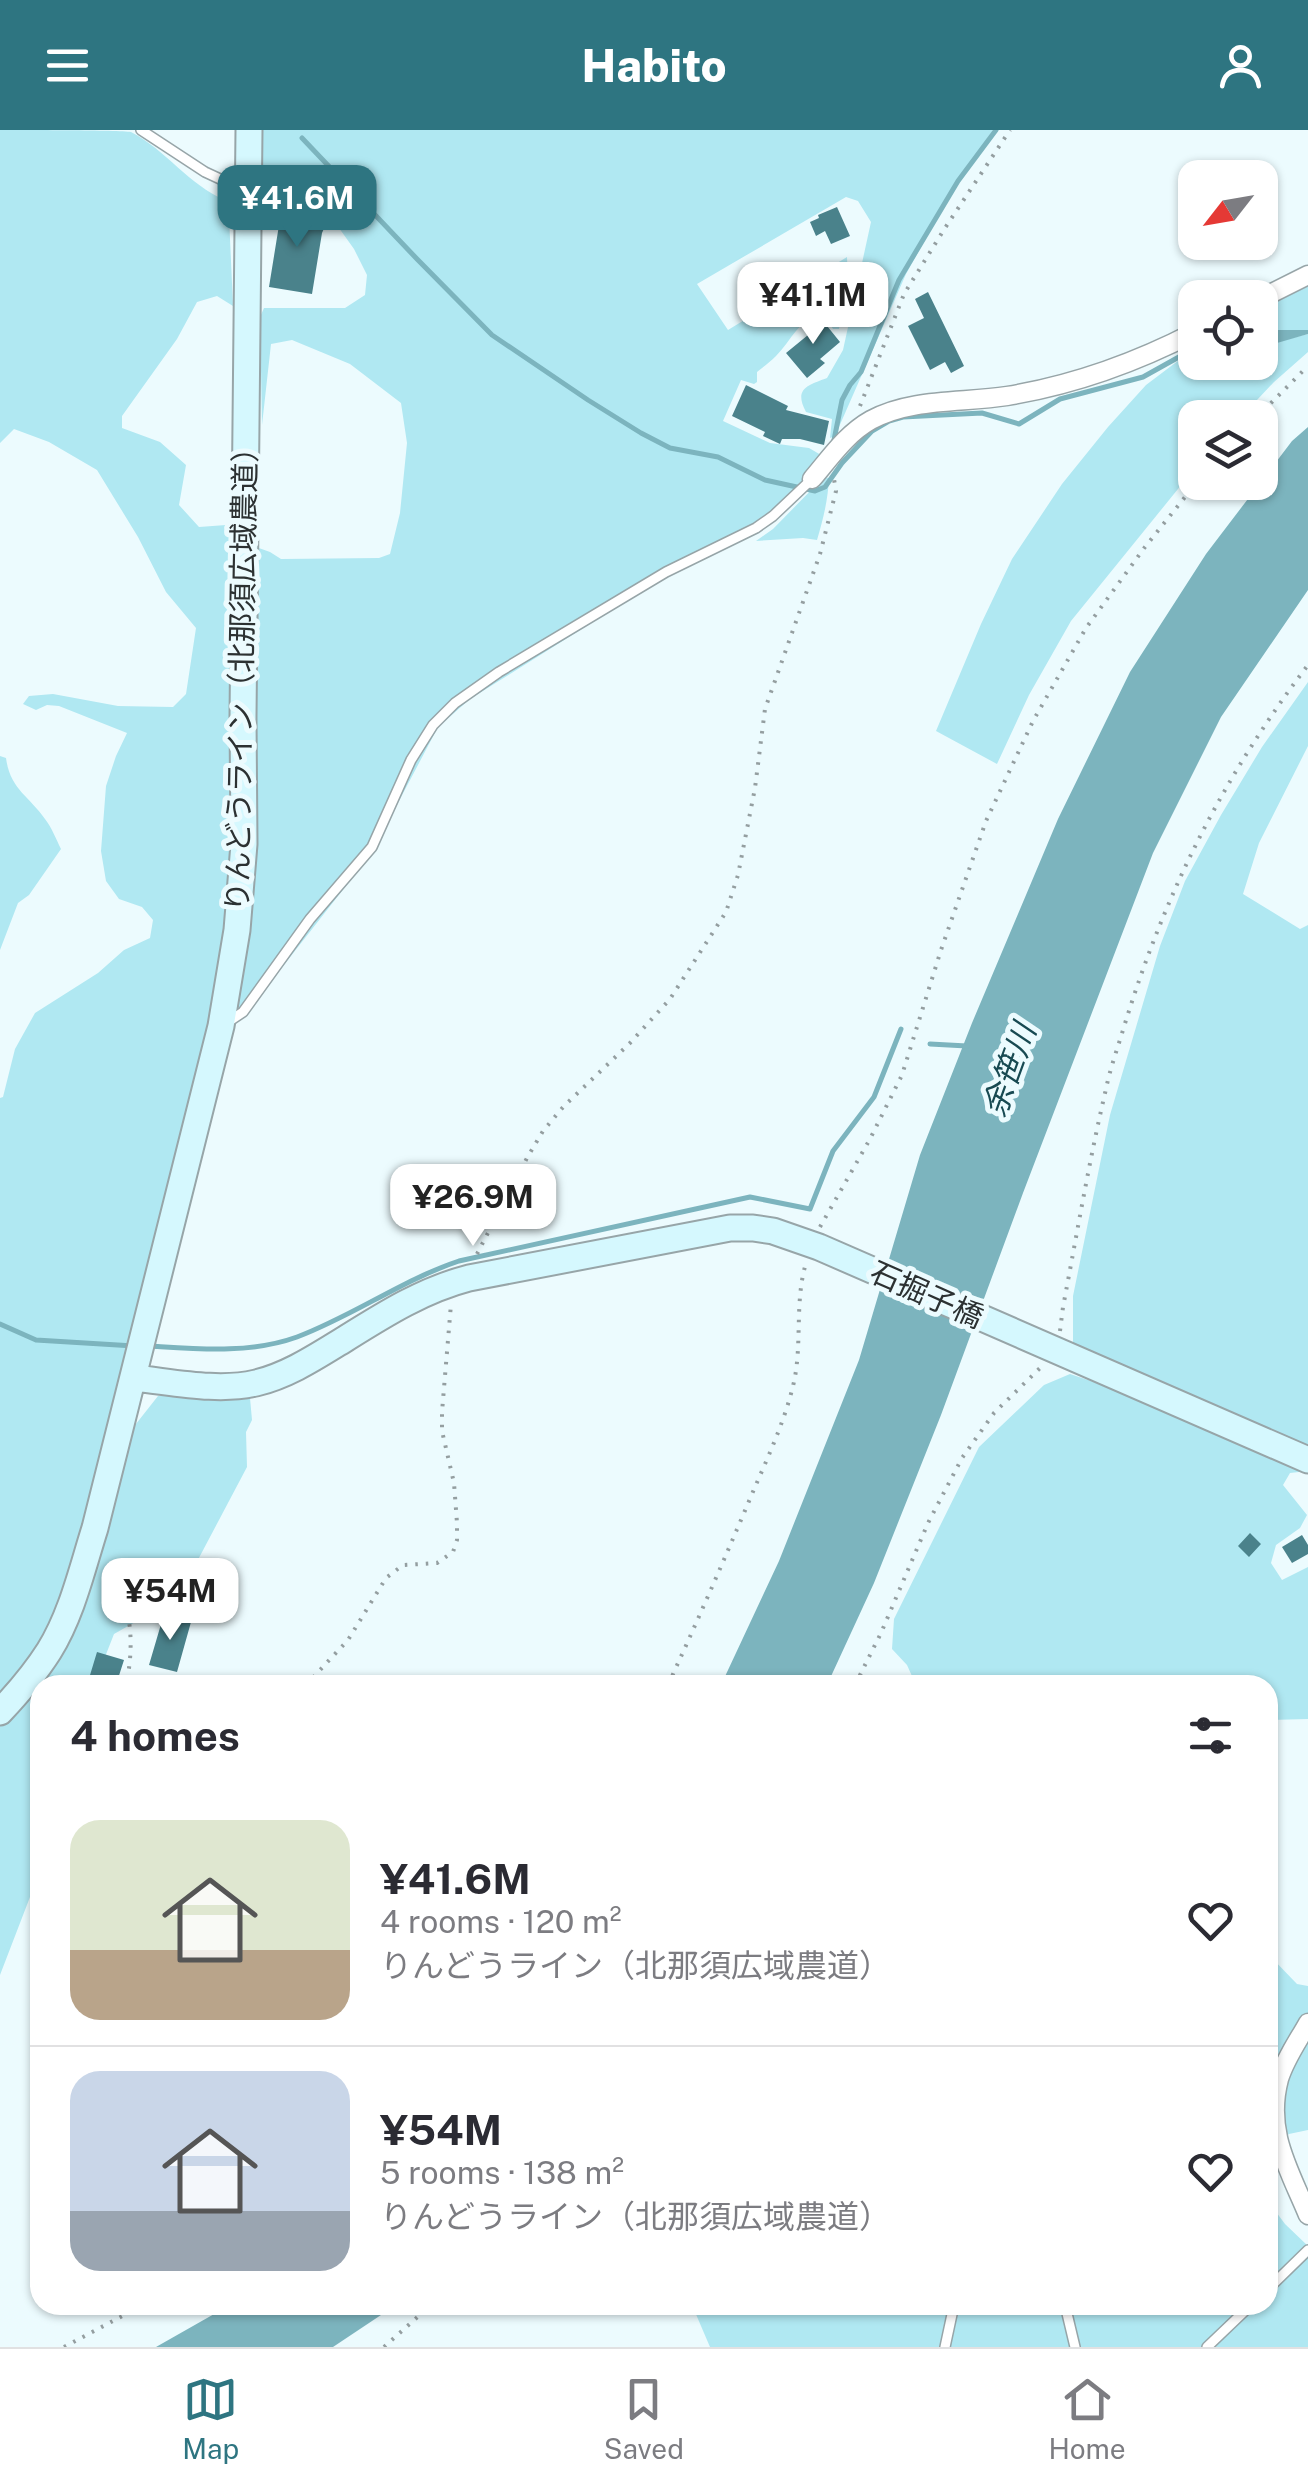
<!DOCTYPE html>
<html lang="en">
<head>
<meta charset="utf-8">
<style>
	:root { --surface:#fff; --page:#f2f2f3; --text:#2b2b33; --muted:#7c7c81; --line:#e1e1e2; --accent:#2e7581 }
	body { margin:0; font-family:"Public Sans","Noto Sans JP",sans-serif; background:var(--page); color:var(--text); height:100vh; display:flex; flex-direction:column; font-size:38px; white-space:nowrap }
	* { box-sizing:border-box; margin:0 }
	p { font-size:32px; color:var(--muted) }
	.icon { flex:none; width:55px; height:55px; fill:none; stroke:currentColor; stroke-width:2; stroke-linecap:round; stroke-linejoin:round }
	.map { position:relative; flex:1; overflow:hidden }
	.panel { position:absolute; left:30px; top:1545px; width:1248px; height:640px; display:flex; flex-direction:column; background:var(--surface); border-radius:30px; box-shadow:0 2px 8px #0004 }
	.panel>* { flex:none }
	.needle { width:65px; rotate:239deg }
	.controls { position:absolute; left:1178px; top:30px; display:grid; gap:20px }
	.controls a { display:grid; place-items:center; width:100px; height:100px; border-radius:20px; background:var(--surface); box-shadow:0 2px 8px #0004; font-size:50px }
	.price { position:absolute; translate:-50% -85px; padding:0 22px; border-radius:20px; background:#fff; color:#222; font-size:32px; line-height:65px; filter:drop-shadow(0 2px 5px #0008) }
	.price::after { content:''; position:absolute; left:50%; top:60px; width:30px; height:22px; margin-left:-15px; background:inherit; clip-path:polygon(0 0,100% 0,50% 100%) }
	.price.active { background:var(--accent); color:#fff }
	ul { padding:0; list-style:none }
	li { display:flex; align-items:center; gap:30px; height:250px; padding:0 40px }
	li+li { border-top:2px solid var(--line) }
	li span { display:grid; place-items:center; flex:none; width:280px; height:200px; border-radius:30px; color:#555 }
	li>.icon { margin-inline-start:auto }
	span .icon { width:120px; height:120px; fill:#fffc; stroke-width:1 }
	li b { font-size:42px }
	h2 { display:flex; justify-content:space-between; align-items:center; height:120px; padding:0 40px; font-size:42px }
	header { display:flex; justify-content:space-between; align-items:center; height:130px; padding:0 40px; background:var(--accent); color:#fff; font-size:45px; font-weight:800 }
	.tab-bar { display:flex; justify-content:space-around; align-items:center; height:140px; border-top:2px solid var(--line); background:var(--surface); font-size:28px; color:var(--muted) }
	.tab-bar a { display:grid; justify-items:center; gap:5px }
	.tab-bar .active { color:var(--accent) }
	.map>svg:first-child { display:block }
</style>
</head>
<body>
<header><svg class="icon" aria-label="menu" viewBox="0 0 24 24"><path d="M4 6h16M4 12h16M4 18h16"/></svg>Habito<svg class="icon" aria-label="person" viewBox="0 0 24 24"><circle cx="12" cy="8" r="4"/><path d="M4 21q1-7 8-7t8 7"/></svg></header>
<div class="map">
<svg width="1308" height="2217" viewBox="0 0 1308 2217">
	<rect width="100%" height="100%" fill="#ecfbfe"/>
	<!-- green -->
	<path fill="#b0e8f2" d="M0,0C21,0 119,0 131,2C166,20 189,55 225,70L229,86L233,176L217,166L197,172L177,209L122,286V298L160,312L186,335L179,375L199,397L226,395L237,410L270,422L281,429L379,428L390,424L400,383L407,313L401,273L350,234L292,210L271,214L262,295L260,187L264,178H345L365,165L367,145L354,119L334,91L298,54L262,44L261,0H993L956,54L906,144L835,306L830,308L832,289L806,282C793,258 809,255 827,248L843,220L871,92L858,71L846,67L697,154L728,200L847,127L848,151L839,199H833L823,183C801,186 791,211 776,226C770,232 763,237 757,242V252L754,254L741,250L723,291L770,313L809,318L821,325L796,363L754,393L656,442L628,470L470,569L438,597L371,724L243,887L213,908L132,1299L158,1266L192,1264L250,1268L252,1290L246,1302L247,1337L173,1477L144,1487L114,1504L94,1555H40V1741L0,1845V968L3,967L15,919L35,883L98,843L124,820L150,808L153,790L142,777L119,769L106,751L101,721L106,656L116,626L127,603L59,576L47,575L36,580L23,574L29,566L53,564L118,576L173,577L186,564L196,498L166,462L138,407L97,340L49,312L14,299L0,313Z
		M1308,153V200H1260V178Z
		M1308,204V222L1274,252L1241,287L1195,288V338L1071,491L1029,565L997,634L936,601L981,494L1012,429L1062,354L1108,297L1146,255L1195,218V232H1260V214L1263,212L1268,214Z
		M824,347L829,348C828,370 823,390 817,410L803,408L756,411L773,399Z
		M1308,552V616L1259,713L1243,764L1300,799L1308,795V1341L1290,1343L1283,1355L1307,1385L1300,1398L1276,1415L1271,1433L1282,1450L1308,1437V1589L1268,1590V1555H916L907,1535L892,1519L894,1489L979,1317L1044,1255L1070,1244L1172,1278L1227,1302L1230,1281L1073,1213V1166L1110,985L1160,816L1185,751L1221,685L1262,617Z
		M0,626L6,628C10,659 29,666 45,689C52,698 56,709 61,719L29,765L18,773L0,820Z
		M1268,1824L1297,1854L1308,1856V2000L1289,2004L1268,2019Z
		M1268,2071L1285,2094L1308,2116V2217H710L692,2175H1268Z"/>
	<!-- water -->
	<path fill="#7cb4be" d="M1260,200H1308V204L1277,213L1260,214Z
		M1308,297V460L1221,587L1153,723L1023,1063L941,1285L874,1453L827,1555H721L779,1431L859,1230L920,1025L972,893L1058,689L1130,542L1206,424L1292,311Z
		M230,2175H396L333,2217H156Z"/>
	<g fill="none" stroke-linecap="round" stroke-linejoin="round">
		<!-- stream -->
		<path stroke="#7cb4be" stroke-width="5" d="M302,8L417,129L492,205L588,270L641,303L670,318L718,327L765,350L815,361L825,357L842,333L872,301L889,291L903,287L982,283L1019,294L1060,269L1143,247L1195,218
			M833,315L842,270L850,255L861,242L899,150L958,51L996,0
			M930,914L967,916
			M0,1194L36,1210L134,1216
			M150,1216C198,1219 250,1224 297,1207C353,1186 402,1150 459,1131L750,1067L810,1079L833,1021L874,967L901,899"/>
	</g>
	<!-- building -->
	<path fill="#4a828b" d="M265,52L291,53L290,68L265,66Z
		M293,68L316,80L311,89L325,96L322,103L312,164L269,157L280,89Z
		M837,77L850,106L831,114L825,101L816,106L810,92L819,88L818,85Z
		M928,162L964,236L951,243L945,232L930,240L908,196L924,188L915,169Z
		M819,186L840,212L820,229L825,233L807,248L786,223L808,205L803,199Z
		M746,255L788,276L786,280L829,291L824,315L800,309H782L780,314L763,306L765,302L732,286Z
		M1250,1403L1261,1414L1249,1427L1238,1416Z
		M1302,1405L1308,1415V1424L1292,1433L1282,1417Z
		M164,1484L191,1492L177,1542L149,1535Z
		M97,1522L124,1530L116,1555H87Z"/>
	<g fill="none" stroke-linecap="round" stroke-linejoin="round">
		<defs>
			<path id="lane" d="M141,0L205,42L246,61
				M228,892L243,882L310,789L372,717L411,630L433,595L455,573L499,542L666,442L756,398L773,386L812,349
				M1268,2159L1308,2120
				M1065,2175L1075,2217
				M945,2217L954,2175
				M1207,2217L1251,2175"/>
			<path id="street" d="M1260,169L1308,145
				M812,349C830,328 846,304 871,290C911,268 963,273 1007,266C1074,255 1135,233 1195,202
				M1308,1893C1298,1911 1285,1929 1279,1949C1265,2002 1289,2039 1308,2085"/>
			<path id="secondary" d="M134,1248C173,1252 218,1262 256,1253C289,1245 317,1226 345,1209C385,1184 423,1160 469,1148L730,1098H753L773,1101L819,1117L1308,1330
				M0,1582C17,1564 35,1543 49,1521C72,1484 82,1439 95,1398L221,896L237,800L244,714L243,587L249,0"/>
		</defs>
		<!-- lane casing -->
		<use href="#lane" stroke="#97a5a8" stroke-width="12"/>
		<!-- street casing -->
		<use href="#street" stroke="#97a5a8" stroke-width="21"/>
		<!-- secondary casing -->
		<use href="#secondary" stroke="#97a5a8" stroke-width="29"/>
		<!-- path -->
		<path stroke="#949ea0" stroke-width="4" stroke-dasharray="2.5 8" stroke-linecap="butt" d="M860,276L904,164L945,98L1010,0
			M1256,288L1308,236
			M820,1097L870,1009L902,945L941,820L986,691L1033,591L1086,498L1145,417L1197,352
			M477,1124L527,1028L543,1001L564,976L630,913L670,869L726,782L738,745L755,658L765,579L820,424L836,361L834,349
			M1060,1201L1063,1177C1077,1104 1089,1031 1106,959C1110,939 1117,920 1123,900C1164,765 1222,648 1308,535
			M107,1436C132,1471 135,1514 126,1555
			M208,1547L217,1555
			M306,1555L348,1510L386,1448L403,1435L437,1433L453,1422L457,1410V1393L454,1353L442,1301V1282L451,1174
			M668,1555C697,1492 725,1428 752,1364C767,1329 784,1293 793,1256C803,1216 794,1173 806,1133
			M855,1555L881,1503L928,1393L962,1328L994,1283L1040,1238
			M64,2217L143,2175
			M384,2217L431,2175"/>
		<!-- lane -->
		<use href="#lane" stroke="#fff" stroke-width="9"/>
		<!-- street -->
		<use href="#street" stroke="#fff" stroke-width="18"/>
		<!-- secondary -->
		<use href="#secondary" stroke="#d5f8fe" stroke-width="25"/>
	</g>
	<g text-anchor="middle" dominant-baseline="central" stroke-width="10" stroke-linejoin="round" paint-order="stroke">
		<!-- street labels -->
		<g font-size="30" fill="#2c3132" stroke="#ecfbfe">
			<text transform="translate(241 542) rotate(-89)">りんどうライン（北那須広域農道）</text>
			<text transform="translate(927 1164) rotate(24)">石掘子橋</text>
		</g>
		<!-- water labels -->
		<g font-size="32" font-style="italic" fill="#184a52" stroke="#ecfbfe">
			<text transform="translate(1009 940) rotate(-70)">余笹川</text>
		</g>
	</g>
</svg>
<div class="controls">
<a><svg class="needle" viewBox="-14 -14 28 28"><path d="M0-13l5 13h-10z" fill="#e53935"/><path d="M0 13l5-13h-10z" fill="#7c7c81"/></svg></a>
<a><svg class="icon" aria-label="locate" viewBox="0 0 24 24"><circle cx="12" cy="12" r="6"/><path d="M12 2v4M12 18v4M2 12h4M18 12h4"/></svg></a>
<a><svg class="icon" aria-label="layers" viewBox="0 0 24 24"><path d="M12 4l9 5-9 5-9-5zM3 14l9 5 9-5"/></svg></a>
</div>
<b class="price active" style="left:297px;top:120px">¥41.6M</b>
<b class="price" style="left:813px;top:217px">¥41.1M</b>
<b class="price" style="left:473px;top:1119px">¥26.9M</b>
<b class="price" style="left:170px;top:1513px">¥54M</b>
<section class="panel">
<h2>4 homes<svg class="icon" aria-label="filters" viewBox="0 0 24 24"><path d="M4 7h16M4 17h16"/><circle cx="9" cy="7" r="2"/><circle cx="15" cy="17" r="2"/></svg></h2>
<ul>
<li><span style="background:linear-gradient(#dfe7d0 65%,#b9a48a 0)"><svg class="icon" aria-label="home" viewBox="0 0 24 24"><path d="M3 11l9-7 9 7M6 9v11h12V9"/></svg></span><div><b>¥41.6M</b><p>4 rooms · 120 m²</p><p>りんどうライン（北那須広域農道）</p></div><svg class="icon" aria-label="heart" viewBox="0 0 24 24"><path d="M12 20l-8-8c-3-5 5-10 8-4 3-6 11-1 8 4z"/></svg></li>
<li><span style="background:linear-gradient(#c9d6e8 70%,#9aa5b1 0)"><svg class="icon" aria-label="home" viewBox="0 0 24 24"><path d="M3 11l9-7 9 7M6 9v11h12V9"/></svg></span><div><b>¥54M</b><p>5 rooms · 138 m²</p><p>りんどうライン（北那須広域農道）</p></div><svg class="icon" aria-label="heart" viewBox="0 0 24 24"><path d="M12 20l-8-8c-3-5 5-10 8-4 3-6 11-1 8 4z"/></svg></li>
</ul>
</section>
</div>
<nav class="tab-bar">
<a class="active"><svg class="icon" aria-label="map" viewBox="0 0 24 24"><path d="M3 6l6-2 6 2 6-2v14l-6 2-6-2-6 2zM9 4v14M15 6v14"/></svg>Map</a>
<a><svg class="icon" aria-label="saved" viewBox="0 0 24 24"><path d="M7 4h10v16l-5-4-5 4z"/></svg>Saved</a>
<a><svg class="icon" aria-label="home" viewBox="0 0 24 24"><path d="M3 11l9-7 9 7M6 9v11h12V9"/></svg>Home</a>
</nav>
</body>
</html>
